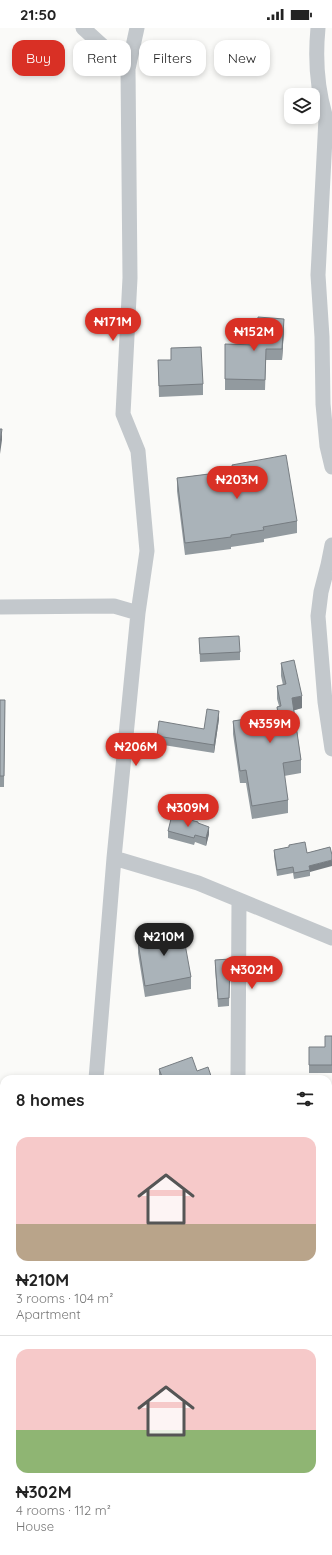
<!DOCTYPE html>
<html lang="en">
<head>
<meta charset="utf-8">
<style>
	:root { --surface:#fff; --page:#f6f6f6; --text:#222; --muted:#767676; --line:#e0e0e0; --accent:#d93025 }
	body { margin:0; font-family:Quicksand,sans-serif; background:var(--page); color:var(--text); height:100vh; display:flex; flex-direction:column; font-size:15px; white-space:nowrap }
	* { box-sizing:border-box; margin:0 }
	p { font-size:13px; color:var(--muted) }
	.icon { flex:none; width:22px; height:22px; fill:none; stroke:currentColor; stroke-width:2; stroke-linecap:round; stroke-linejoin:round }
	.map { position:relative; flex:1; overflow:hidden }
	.side { position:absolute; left:0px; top:1047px; width:332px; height:480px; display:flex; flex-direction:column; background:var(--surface); border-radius:12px 12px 0 0; box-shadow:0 2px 6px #0003 }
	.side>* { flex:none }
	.hud { position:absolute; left:12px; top:12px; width:308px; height:36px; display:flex; gap:8px }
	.buttons { position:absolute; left:284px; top:60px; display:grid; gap:8px }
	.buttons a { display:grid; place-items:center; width:36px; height:36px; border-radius:8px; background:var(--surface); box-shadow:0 2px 6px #0003; font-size:20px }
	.price { position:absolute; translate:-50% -34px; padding:0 9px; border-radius:14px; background:var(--accent); color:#fff; font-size:13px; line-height:26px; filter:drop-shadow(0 1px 2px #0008) }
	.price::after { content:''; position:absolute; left:50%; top:24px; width:12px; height:9px; margin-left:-6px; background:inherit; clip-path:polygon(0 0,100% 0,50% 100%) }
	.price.active { background:#222; color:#fff }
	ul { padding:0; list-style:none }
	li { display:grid; align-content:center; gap:8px; height:212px; padding:0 16px }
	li+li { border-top:1px solid var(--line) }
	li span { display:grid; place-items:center; height:124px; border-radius:12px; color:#555 }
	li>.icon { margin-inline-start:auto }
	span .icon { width:72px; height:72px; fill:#fffc; stroke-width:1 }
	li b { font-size:17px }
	h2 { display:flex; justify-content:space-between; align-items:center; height:48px; padding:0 16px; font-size:17px }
	.chip { padding:0 14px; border-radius:12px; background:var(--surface); box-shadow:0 2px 6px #0003; font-size:14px; line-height:36px }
	.chip.active { background:var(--accent); color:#fff }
	.status { display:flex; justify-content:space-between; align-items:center; height:28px; padding:0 20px; background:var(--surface); direction:ltr }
	.status svg { height:11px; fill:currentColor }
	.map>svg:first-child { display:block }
</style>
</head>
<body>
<div class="status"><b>21:50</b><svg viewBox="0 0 49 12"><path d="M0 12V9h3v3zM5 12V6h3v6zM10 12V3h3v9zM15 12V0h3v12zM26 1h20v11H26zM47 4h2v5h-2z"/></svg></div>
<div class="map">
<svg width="332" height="1527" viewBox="0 0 332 1527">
	<rect width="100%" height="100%" fill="#fafaf8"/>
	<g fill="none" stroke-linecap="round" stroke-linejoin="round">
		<!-- street -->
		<path stroke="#c3c8cc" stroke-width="15" d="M83,0L128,41
			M137,0L128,41L130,250L123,386L138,423L147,523L138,585
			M318,0C315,31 317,61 326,90L318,247L322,309L323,376L327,418L332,439
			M332,534L328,537L321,564L318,588L325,674L332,721
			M328,537L332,517
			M0,579L114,578L138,585L114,830L96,1051
			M114,830L198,855L332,910
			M238,1051L239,872
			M328,1202L332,1203
			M47,1527V1523"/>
	</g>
	<!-- wall -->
	<path fill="#929a9f" d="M284,301L282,332H266L265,362H225V316L256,317Z
		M171,320L203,356V367L159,369L158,332H171Z
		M232,437L297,493V505L264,511V514L231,519V521L185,527L177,463V450L232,443Z
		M199,610L240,624V632L200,634Z
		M281,635L302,680L294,682L301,732V745L284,748L288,772V785L252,791L246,755H240L233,706V693L277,686V679L279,678L277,671V658L283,657L281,648Z
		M0,672H5L4,759H0Z
		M219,691L214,725L157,716V708L204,701Z
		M198,795L209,806L206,818L195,814L194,817L168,810V803Z
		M289,817L307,825L330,819L310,844V848L294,851L293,845L277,848L274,828V822L289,819Z
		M152,900L171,907L191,949V961L145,969L138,925V914L152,912Z
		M230,931L229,978L218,979L215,940V932Z
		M332,1008V1045H309V1019H325Z
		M159,1041L212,1051H159Z
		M332,1103V1159L330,1149L328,1150V1104Z
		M332,1246V1321H328V1247Z
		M328,1350H332V1379L328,1378Z
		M114,1523H185L186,1527H114Z
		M244,1523H265V1527H245Z"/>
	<!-- shaded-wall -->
	<path fill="#777d82" d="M284,291V301L282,332V321Z
		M2,401V412L0,426V415Z
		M302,668V680L292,683V670Z
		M219,683V691L214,725V717Z
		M209,799V806L206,818V810Z
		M332,832V838L310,844L309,838Z
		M139,1523V1527H126Z"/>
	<!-- building -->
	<path fill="#aab3b9" stroke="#777d82" d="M258,289L284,291L282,321H266L265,352L225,351V316L256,317Z
		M201,319L203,356L159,358L158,332H171V320Z
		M0,401H2L0,415Z
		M286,427L297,493L263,499L264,502L231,507V509L185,515L177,450L233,443L232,437Z
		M239,608L240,624L200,626L199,610Z
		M294,632L302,668L292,670L301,732L283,735L288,772L252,778L246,742L240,743L233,693L278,686L277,679L281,678L277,658L286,656L281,635Z
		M0,672H5L4,748H0Z
		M207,681L219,683L214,717L157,708L159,693L204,701Z
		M172,787L198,794V795L209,799L206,810L195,807L194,810L168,803Z
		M305,814L307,825L330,819L332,827V832L309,838L310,842L294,845L293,839L277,842L274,822L289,819V817Z
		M169,897L171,907L183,905L191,949L145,958L138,914L154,911L152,900Z
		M230,931L229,970L218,971L215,932Z
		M325,1008H332V1037H309V1019H325Z
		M192,1029L197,1043L208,1039L212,1051H163L159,1041Z
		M332,1103V1150L330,1140H328V1104Z
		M332,1246V1311H328V1247Z
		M328,1350H332V1371L328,1370Z
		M332,1518V1527H306L317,1523H328V1519Z
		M116,1523H185L186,1527H140L139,1523L126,1527H117Z"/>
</svg>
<div class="buttons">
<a><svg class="icon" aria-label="layers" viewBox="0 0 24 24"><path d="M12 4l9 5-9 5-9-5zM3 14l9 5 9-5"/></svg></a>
</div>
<b class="price" style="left:113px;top:314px">₦171M</b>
<b class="price" style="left:254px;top:324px">₦152M</b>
<b class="price" style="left:237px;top:472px">₦203M</b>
<b class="price" style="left:270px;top:716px">₦359M</b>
<b class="price" style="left:136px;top:739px">₦206M</b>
<b class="price" style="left:188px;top:800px">₦309M</b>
<b class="price active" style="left:164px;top:929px">₦210M</b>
<b class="price" style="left:252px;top:962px">₦302M</b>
<div class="hud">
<a class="chip active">Buy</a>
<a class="chip">Rent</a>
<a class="chip">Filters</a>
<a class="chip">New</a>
</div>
<section class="side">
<h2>8 homes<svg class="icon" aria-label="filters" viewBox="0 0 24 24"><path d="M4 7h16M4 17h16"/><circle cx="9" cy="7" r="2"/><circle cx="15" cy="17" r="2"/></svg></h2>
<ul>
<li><span style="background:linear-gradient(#f6c9c9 70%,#b9a48a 0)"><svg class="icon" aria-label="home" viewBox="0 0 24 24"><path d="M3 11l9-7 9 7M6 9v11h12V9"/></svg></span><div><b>₦210M</b><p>3 rooms · 104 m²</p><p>Apartment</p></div></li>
<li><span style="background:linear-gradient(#f6c9c9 65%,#8fb573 0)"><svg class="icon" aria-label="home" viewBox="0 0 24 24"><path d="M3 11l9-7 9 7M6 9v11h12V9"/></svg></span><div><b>₦302M</b><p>4 rooms · 112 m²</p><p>House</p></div></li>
</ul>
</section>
</div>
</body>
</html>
